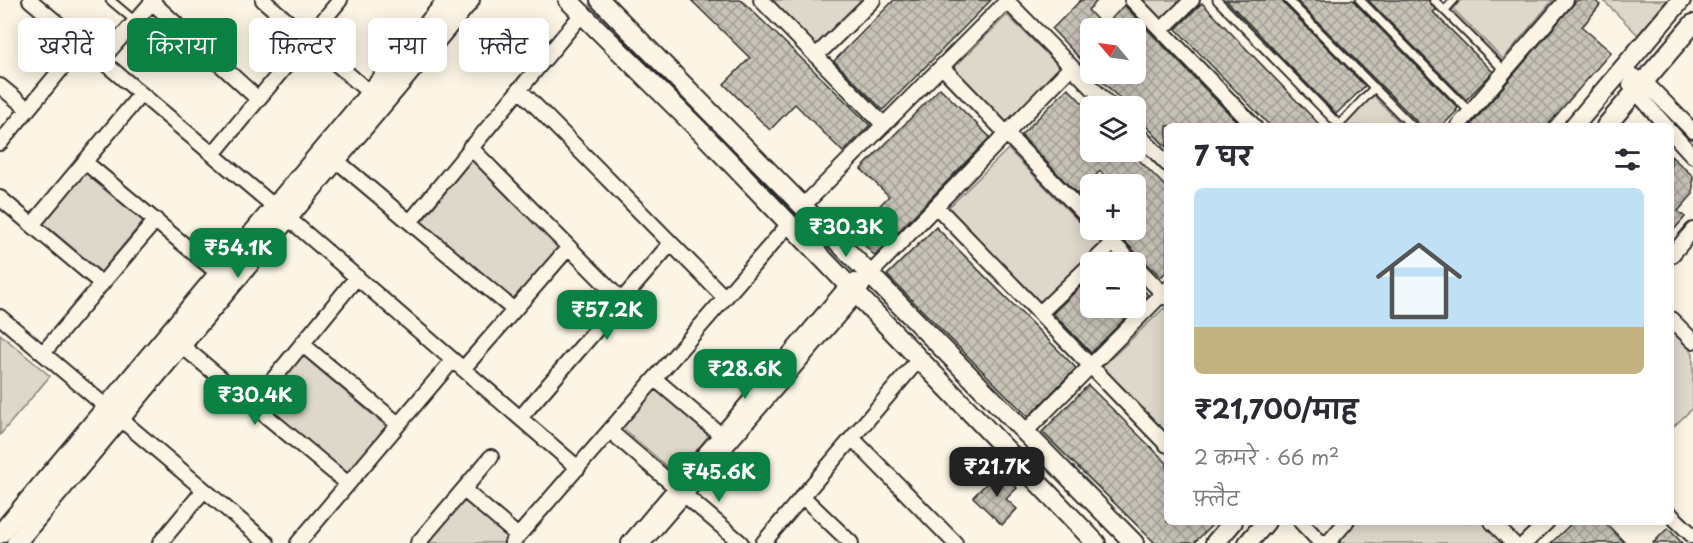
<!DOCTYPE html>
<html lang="hi">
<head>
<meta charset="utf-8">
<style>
	:root { --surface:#fff; --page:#f7f7f7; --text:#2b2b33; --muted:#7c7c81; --accent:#0b8043 }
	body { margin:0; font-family:"Playpen Sans","Playpen Sans Deva",sans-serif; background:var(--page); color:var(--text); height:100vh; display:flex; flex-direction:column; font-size:22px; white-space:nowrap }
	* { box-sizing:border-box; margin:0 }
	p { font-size:20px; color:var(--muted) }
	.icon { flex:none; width:33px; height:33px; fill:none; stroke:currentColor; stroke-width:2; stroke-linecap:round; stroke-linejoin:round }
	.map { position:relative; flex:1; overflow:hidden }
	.panel { position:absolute; left:1164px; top:123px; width:510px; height:402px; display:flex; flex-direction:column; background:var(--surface); border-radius:9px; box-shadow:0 3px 15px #0003 }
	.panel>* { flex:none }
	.hud { position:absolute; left:18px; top:18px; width:570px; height:54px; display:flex; gap:12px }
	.needle { width:39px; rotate:299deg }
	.controls { position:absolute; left:1080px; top:18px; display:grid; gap:12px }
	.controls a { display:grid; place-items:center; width:66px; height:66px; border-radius:9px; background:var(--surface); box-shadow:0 3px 15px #0003; font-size:30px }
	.price { position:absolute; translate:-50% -51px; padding:0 14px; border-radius:12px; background:var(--accent); color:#fff; font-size:20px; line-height:39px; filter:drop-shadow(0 2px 3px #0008) }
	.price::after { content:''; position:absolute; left:50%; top:36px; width:18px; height:14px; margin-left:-9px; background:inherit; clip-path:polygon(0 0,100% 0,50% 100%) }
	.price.current { background:#222; color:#fff }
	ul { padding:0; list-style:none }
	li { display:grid; align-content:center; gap:12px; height:318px; padding:0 30px }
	li span { display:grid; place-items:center; height:186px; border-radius:9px; color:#555 }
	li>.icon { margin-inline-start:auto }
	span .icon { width:108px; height:108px; fill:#fffc; stroke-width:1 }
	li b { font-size:26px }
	h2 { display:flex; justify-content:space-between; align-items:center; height:72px; padding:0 30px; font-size:26px }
	.pill { padding:0 21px; border-radius:9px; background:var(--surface); box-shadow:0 3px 15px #0003; font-size:21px; line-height:54px }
	.pill.current { background:var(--accent); color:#fff }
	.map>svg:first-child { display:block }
</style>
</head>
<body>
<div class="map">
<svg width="1693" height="543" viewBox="0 0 1693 543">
	<defs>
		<pattern id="building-cross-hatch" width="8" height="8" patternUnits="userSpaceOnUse" patternTransform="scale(1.5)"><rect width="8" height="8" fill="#c8c3b7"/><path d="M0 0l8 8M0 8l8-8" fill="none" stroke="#a39f95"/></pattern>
	</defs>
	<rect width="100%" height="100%" fill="#fcf5e5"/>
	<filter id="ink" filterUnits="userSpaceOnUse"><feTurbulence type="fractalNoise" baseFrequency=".0167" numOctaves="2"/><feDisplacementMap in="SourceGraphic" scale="12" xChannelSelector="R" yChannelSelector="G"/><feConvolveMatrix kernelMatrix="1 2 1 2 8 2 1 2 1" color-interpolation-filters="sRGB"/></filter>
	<g filter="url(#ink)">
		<!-- park -->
		<path fill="#ded8ca" stroke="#84827a" stroke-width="1.5" d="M773,0H866L818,47Z
			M1142,0H1184L1162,21Z
			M1461,0H1553L1503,59L1453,9Z
			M1603,0H1667L1638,35Z
			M1007,15L1061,68L1007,124L952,70Z
			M1373,95L1403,126H1344Z
			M1008,149L1101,244L1040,303L948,208Z
			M471,160L559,248L515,301L420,224Z
			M86,171L144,220L101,272L43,223Z
			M1164,308L1167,311V436L1102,367Z
			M1671,330L1693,353V408L1671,429Z
			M0,334L50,376L0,435Z
			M302,355L388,428L349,475L262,402Z
			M654,388L709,436L675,474L621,426Z
			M463,498L508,536L503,543H425Z
			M1356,522H1482L1502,543H1337Z"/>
		<!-- building -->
		<path fill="url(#building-cross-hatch)" stroke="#2b2b2b" stroke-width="1.5" d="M691,0H741L870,125L843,152L795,104L770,130L724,84L750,58Z
			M894,0H991L883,110L834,61Z
			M1081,0H1098L1088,10L1104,27L1124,5L1241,126H1167V148L1136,115V106H1127L1095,74H1136V28H1090V69L1052,29Z
			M1226,0H1282L1284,4L1365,86L1336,114Z
			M1296,0H1354L1356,4L1458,108L1456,110L1457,111L1442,126H1421Z
			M1368,0H1428L1436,10L1433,12L1493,72L1466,100Z
			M1577,0H1594L1600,5L1582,27L1611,52L1547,126H1470Z
			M1202,3L1321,126H1270L1176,29Z
			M940,88L990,137L875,256L853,233L889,196L861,169Z
			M1068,88L1090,111V152H1131L1167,188V271L1161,277L1113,230H1136V184H1113L1100,171L1077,194L1021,135Z
			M1671,156L1693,176V194L1678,211L1685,217L1671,233Z
			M936,227L1076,368L1028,417L887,275Z
			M1090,277V308H1136V282L1148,295L1091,353L1053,313Z
			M1088,385L1167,463V522H1215L1194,543H1155L1042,432Z
			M999,471L1017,488L1006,499L1017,509L1002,525L973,497Z
			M1573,522H1605L1625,543H1551Z
			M1668,528L1682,543H1653Z"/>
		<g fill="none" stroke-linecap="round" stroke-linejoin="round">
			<defs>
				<path id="lane" d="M110,0L135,21
					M1217,0L1339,125
					M1288,0L1412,126
					M1360,0L1470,112
					M1434,0L1505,71
					M1445,10L1454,0
					M1338,126L1374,88"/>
				<path id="street" d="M30,0L288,218L578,468
					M263,0L370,93
					M761,0L884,125
					M1006,0L1110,106
					M1132,0L1254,126
					M152,2L258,99
					M1161,30L1192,0
					M816,56L873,0
					M101,60L154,0
					M942,67L1090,220
					M1621,70L1644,81L1693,131
					M1630,85L1666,126
					M0,86L28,109
					M519,89L725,298
					M1458,126L1566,0
					M1136,132L1167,164
					M1671,132L1693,156
					M0,143L82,44
					M470,147L621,300
					M213,154L340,0
					M336,160L514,310
					M85,162L219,274
					M0,198L102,284
					M803,206L1007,1
					M936,206L1167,445
					M410,222L582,14
					M32,225L141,94
					M1100,230L1132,262
					M1671,256L1693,230
					M1093,262L1113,243
					M1136,266L1167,298
					M1040,313L1090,265
					M0,317L267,543
					M1671,319L1693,341
					M302,344L398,424
					M181,345L348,484
					M43,353L156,220
					M463,369L569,247
					M655,379L721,435
					M253,404L357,277
					M520,418L671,243
					M610,431L741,543
					M1025,432L1167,289
					M852,438L955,543
					M464,490L518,536
					M802,496L851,543
					M1671,515L1693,536
					M1301,522L1321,543
					M1492,522L1513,543
					M160,543L204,490
					M298,543L453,360
					M418,543L491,457
					M512,543L789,224
					M629,543L848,285L855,281
					M643,543L857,294L870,274L1071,67
					M763,543L919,359
					M1328,543L1346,522
					M1525,543L1547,522"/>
				<path id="secondary" d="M568,0L703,134L1096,543
					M600,0L1134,543
					M1574,126L1681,0
					M1606,126L1693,24
					M0,534L448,0
					M16,543L470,0
					M1215,543L1233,522
					M1248,543L1266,522"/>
			</defs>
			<!-- lane casing -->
			<use href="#lane" stroke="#2b2b2b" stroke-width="11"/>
			<!-- street casing -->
			<use href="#street" stroke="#2b2b2b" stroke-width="18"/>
			<!-- secondary casing -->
			<use href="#secondary" stroke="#2b2b2b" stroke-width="22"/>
			<!-- lane -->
			<use href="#lane" stroke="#fcf5e5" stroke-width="7"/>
			<!-- street -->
			<use href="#street" stroke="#fcf5e5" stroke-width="14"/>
			<!-- secondary -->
			<use href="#secondary" stroke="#fcf5e5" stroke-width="18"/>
		</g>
	</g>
</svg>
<div class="controls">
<a><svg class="needle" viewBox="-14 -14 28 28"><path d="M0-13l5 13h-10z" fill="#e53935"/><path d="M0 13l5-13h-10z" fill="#7c7c81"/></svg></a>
<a><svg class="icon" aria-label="layers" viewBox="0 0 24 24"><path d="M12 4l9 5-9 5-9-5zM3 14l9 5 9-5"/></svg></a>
<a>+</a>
<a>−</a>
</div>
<b class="price" style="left:846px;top:258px">₹30.3K</b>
<b class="price" style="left:238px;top:279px">₹54.1K</b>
<b class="price" style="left:607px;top:341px">₹57.2K</b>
<b class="price" style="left:745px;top:400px">₹28.6K</b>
<b class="price" style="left:255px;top:426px">₹30.4K</b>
<b class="price current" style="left:997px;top:498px">₹21.7K</b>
<b class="price" style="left:719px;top:503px">₹45.6K</b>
<div class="hud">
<a class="pill">खरीदें</a>
<a class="pill current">किराया</a>
<a class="pill">फ़िल्टर</a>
<a class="pill">नया</a>
<a class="pill">फ़्लैट</a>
</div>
<section class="panel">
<h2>7 घर<svg class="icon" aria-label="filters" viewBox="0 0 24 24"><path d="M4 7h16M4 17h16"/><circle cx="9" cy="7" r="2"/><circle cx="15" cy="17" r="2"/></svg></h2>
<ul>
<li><span style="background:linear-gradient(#bfe0f5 75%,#c2b280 0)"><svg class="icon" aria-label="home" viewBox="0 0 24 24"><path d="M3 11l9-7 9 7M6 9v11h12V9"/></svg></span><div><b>₹21,700/माह</b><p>2 कमरे · 66 m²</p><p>फ़्लैट</p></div></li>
</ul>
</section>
</div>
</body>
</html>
